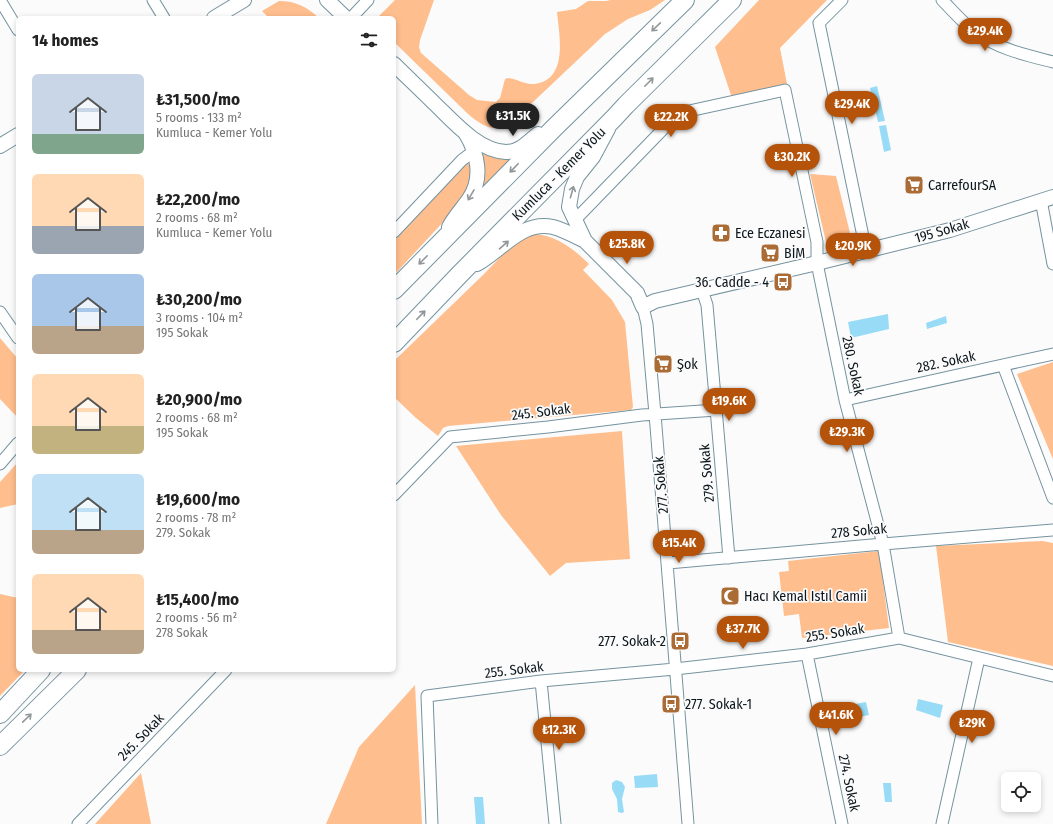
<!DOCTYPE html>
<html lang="en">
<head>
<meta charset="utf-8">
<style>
	:root { --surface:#fff; --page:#f6f6f6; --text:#222; --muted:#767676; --accent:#b45309 }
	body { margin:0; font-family:"Fira Sans Condensed",sans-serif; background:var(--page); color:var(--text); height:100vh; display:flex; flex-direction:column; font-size:15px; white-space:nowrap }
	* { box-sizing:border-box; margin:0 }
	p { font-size:13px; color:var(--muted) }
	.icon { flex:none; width:22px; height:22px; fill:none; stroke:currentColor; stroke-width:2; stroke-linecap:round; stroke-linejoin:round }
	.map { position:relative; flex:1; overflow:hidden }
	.details { position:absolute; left:16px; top:16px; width:380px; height:656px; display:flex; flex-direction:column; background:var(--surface); border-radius:6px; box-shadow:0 2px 6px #0003 }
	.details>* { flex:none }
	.tools { position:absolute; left:1001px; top:772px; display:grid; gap:8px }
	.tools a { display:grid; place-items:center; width:40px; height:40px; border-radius:6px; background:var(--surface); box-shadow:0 2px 6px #0003; font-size:20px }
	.price { position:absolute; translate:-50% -34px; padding:0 9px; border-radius:14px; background:var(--accent); color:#fff; font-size:13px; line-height:26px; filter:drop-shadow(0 1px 2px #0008) }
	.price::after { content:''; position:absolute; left:50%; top:24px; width:12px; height:9px; margin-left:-6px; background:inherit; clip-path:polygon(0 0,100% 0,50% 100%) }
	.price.current { background:#222; color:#fff }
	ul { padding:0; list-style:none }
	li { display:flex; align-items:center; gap:12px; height:100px; padding:0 16px }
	li span { display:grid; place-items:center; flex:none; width:112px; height:80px; border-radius:6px; color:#555 }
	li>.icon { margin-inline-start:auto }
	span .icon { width:48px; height:48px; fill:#fffc; stroke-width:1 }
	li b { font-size:17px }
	h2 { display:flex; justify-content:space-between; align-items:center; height:48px; padding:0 16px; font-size:17px }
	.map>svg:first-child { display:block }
</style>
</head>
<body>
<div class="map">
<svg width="1053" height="824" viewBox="0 0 1053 824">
	<rect width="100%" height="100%" fill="#fbfbfb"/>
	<!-- green -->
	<path fill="#ffbe8d" d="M395,0H434L420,40L419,47L421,53L469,95L477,100L496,102L500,98L505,79L508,78C517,79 526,85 535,84C569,79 559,34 557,12L576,9L588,1H606L611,0H665L650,10L628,19L605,34L514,120C496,135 483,127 467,113L394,42V18H377Z
		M759,0H827L780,48L787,84L732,98L715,47Z
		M279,1C296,1 307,7 319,18H269L262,11Z
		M479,152L519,155L478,198Z
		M467,163L470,164L472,181L458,206L394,275V241Z
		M810,174L836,176L851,237L826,242Z
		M530,234C553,233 573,248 589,264L583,270L612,300L625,322L633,407L631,410L448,426L443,428L438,436L416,418L394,397V361L484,274L508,249Z
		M0,338L18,359V418L0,399Z
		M1053,362V459L1017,374Z
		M622,431L630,559L566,563L550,576L501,515L456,446Z
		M18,462V504L0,508V482Z
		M1042,541L1053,543V666L948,642L936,546Z
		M879,551L889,628L802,638L799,614L784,616L779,572L789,571L788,561Z
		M0,594L18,598V670H25L0,696Z
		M415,685L422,824H326L359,747Z
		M141,773L151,824H95Z"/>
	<!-- water -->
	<path fill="#97dbf6" d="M877,86L885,121L878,122L870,88Z
		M886,125L891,150L884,152L879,126Z
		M888,314L889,329L851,338L848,322Z
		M946,316L947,323L927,329L926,323Z
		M918,699L943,705L940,718L916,710Z
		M866,702L869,715L843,720L840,707Z
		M657,774L658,787L635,788L634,776Z
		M616,780L622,782L625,787L622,799L624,812L622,813L618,812L617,799L612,789V783Z
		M883,783H891L892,802H885Z
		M474,797H483L485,824H476Z"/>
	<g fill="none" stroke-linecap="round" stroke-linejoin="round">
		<defs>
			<path id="minor" d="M0,0L18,30
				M153,0L164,18
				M842,0L819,23L866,251
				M942,0C953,11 963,23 975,32C998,49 1026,55 1053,62
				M351,18L368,0
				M1041,200L1053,264
				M575,220L671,121L680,114L689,111L785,90L817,242V263L845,400L883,544L899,638
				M394,232L462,160L474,151
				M702,290L707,305L729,558
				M643,307L647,324L655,414L688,824
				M0,312L18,338
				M1003,365L1053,498
				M845,400L1053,354
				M0,464L18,443
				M394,495L450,437L548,427L642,415L717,410
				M668,563L883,544L1053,530
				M807,654L842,824
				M541,681L555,824
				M78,824L226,670
				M432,824L427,696L541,681L675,669L807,654L899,638L1053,676
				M942,824L979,658"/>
			<path id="tertiary" d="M327,0L346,18
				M214,18L244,0
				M394,64C407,77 421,90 434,103C453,121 478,151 506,152C520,152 528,142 538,134
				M608,129L593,157L577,177L572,189L569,207L585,241L637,293L643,307L655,301L817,263L950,230L1053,197
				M0,146L18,135
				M449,227C455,216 463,208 469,199C483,179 478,154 466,134
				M477,264C502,250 522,220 553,227C564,230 575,236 585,241"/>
			<path id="trunk" d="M394,290L555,127L685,0
				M394,343L460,274L614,118L626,105L732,0
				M0,714L41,670
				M0,746L77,670"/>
		</defs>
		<!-- minor casing -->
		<use href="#minor" stroke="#75939f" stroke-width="13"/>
		<!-- tertiary casing -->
		<use href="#tertiary" stroke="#75939f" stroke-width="16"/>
		<!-- trunk casing -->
		<use href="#trunk" stroke="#75939f" stroke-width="20"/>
		<!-- minor -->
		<use href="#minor" stroke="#fff" stroke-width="11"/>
		<!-- tertiary -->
		<use href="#tertiary" stroke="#fff" stroke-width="14"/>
		<!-- trunk -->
		<use href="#trunk" stroke="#fff" stroke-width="18"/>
	</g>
	<!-- one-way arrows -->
	<defs><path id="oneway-shaft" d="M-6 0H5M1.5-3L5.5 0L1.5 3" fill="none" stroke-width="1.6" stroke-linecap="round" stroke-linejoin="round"/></defs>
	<g stroke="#929799">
		<use href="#oneway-shaft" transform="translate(656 27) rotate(136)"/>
		<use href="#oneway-shaft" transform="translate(649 82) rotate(-45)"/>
		<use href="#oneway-shaft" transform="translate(514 168) rotate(134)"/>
		<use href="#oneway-shaft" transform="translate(572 192) rotate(-74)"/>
		<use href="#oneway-shaft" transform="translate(471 195) rotate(120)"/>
		<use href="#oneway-shaft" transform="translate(504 245) rotate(-41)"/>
		<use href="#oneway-shaft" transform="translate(423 260) rotate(135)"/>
		<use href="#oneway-shaft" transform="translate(421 315) rotate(-46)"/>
		<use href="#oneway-shaft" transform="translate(27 718) rotate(-44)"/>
	</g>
	<!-- icons -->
	<defs>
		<symbol id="supermarket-square" viewBox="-11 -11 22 22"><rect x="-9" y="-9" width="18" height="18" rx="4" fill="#ab6b34" stroke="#fbfbfb"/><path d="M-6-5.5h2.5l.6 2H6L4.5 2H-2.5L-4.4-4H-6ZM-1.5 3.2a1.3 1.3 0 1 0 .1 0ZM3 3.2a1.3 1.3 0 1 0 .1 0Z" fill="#fff"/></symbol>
		<symbol id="pharmacy-square" viewBox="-11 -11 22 22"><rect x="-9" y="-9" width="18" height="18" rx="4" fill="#ab6b34" stroke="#fbfbfb"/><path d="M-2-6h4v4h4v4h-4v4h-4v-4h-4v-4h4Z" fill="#fff"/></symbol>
		<symbol id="bus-square" viewBox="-11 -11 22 22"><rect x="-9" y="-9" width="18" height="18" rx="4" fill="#ab6b34" stroke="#fbfbfb"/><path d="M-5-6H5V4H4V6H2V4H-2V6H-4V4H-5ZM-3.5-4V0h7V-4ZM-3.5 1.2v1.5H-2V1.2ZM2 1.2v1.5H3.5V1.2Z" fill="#fff"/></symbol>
		<symbol id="mosque-square" viewBox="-11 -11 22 22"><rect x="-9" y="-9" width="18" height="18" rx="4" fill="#ab6b34" stroke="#fbfbfb"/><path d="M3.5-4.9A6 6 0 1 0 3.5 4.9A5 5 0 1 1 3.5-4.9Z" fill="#fff"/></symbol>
	</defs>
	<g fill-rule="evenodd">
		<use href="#supermarket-square" x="903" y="174" width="22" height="22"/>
		<use href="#pharmacy-square" x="710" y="222" width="22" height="22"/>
		<use href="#supermarket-square" x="759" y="242" width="22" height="22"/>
		<use href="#bus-square" x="772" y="271" width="22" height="22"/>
		<use href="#supermarket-square" x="652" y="353" width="22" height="22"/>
		<use href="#mosque-square" x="719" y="585" width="22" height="22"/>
		<use href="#bus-square" x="669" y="630" width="22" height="22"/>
		<use href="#bus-square" x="660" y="693" width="22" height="22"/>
	</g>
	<g text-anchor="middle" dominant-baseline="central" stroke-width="3.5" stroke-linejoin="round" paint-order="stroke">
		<!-- street labels -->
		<g font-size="14" fill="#0c171c" stroke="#fbfbfb">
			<text transform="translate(559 174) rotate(-45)">Kumluca - Kemer Yolu</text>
			<text transform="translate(942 231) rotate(-16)">195 Sokak</text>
			<text transform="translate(946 362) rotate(-12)">282. Sokak</text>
			<text transform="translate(853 366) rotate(78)">280. Sokak</text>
			<text transform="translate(541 412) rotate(-7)">245. Sokak</text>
			<text transform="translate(707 473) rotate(-95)">279. Sokak</text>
			<text transform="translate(661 485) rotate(-95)">277. Sokak</text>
			<text transform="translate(859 531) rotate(-5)">278 Sokak</text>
			<text transform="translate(835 633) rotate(-9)">255. Sokak</text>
			<text transform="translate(514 670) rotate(-7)">255. Sokak</text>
			<text transform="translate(141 737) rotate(-46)">245. Sokak</text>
			<text transform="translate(849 783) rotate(78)">274. Sokak</text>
		</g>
		<!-- poi labels -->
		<g font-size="14" fill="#0c171c" stroke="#fbfbfb" text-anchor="start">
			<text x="928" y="185">CarrefourSA</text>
			<text x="735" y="233">Ece Eczanesi</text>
			<text x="784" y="253">BİM</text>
			<text x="769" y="282" text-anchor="end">36. Cadde - 4</text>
			<text x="677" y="364">Şok</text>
			<text x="744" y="596">Hacı Kemal Istıl Camii</text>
			<text x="666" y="641" text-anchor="end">277. Sokak-2</text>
			<text x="685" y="704">277. Sokak-1</text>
		</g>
	</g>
</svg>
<div class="tools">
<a><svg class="icon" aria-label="locate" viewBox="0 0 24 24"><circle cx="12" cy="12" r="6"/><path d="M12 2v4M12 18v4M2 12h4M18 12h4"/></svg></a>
</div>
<b class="price" style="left:985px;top:52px">₺29.4K</b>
<b class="price" style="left:852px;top:125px">₺29.4K</b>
<b class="price current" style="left:513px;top:137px">₺31.5K</b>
<b class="price" style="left:671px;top:138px">₺22.2K</b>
<b class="price" style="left:792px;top:178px">₺30.2K</b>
<b class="price" style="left:627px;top:265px">₺25.8K</b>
<b class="price" style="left:853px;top:267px">₺20.9K</b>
<b class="price" style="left:729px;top:422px">₺19.6K</b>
<b class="price" style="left:847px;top:453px">₺29.3K</b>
<b class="price" style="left:679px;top:564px">₺15.4K</b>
<b class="price" style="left:743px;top:650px">₺37.7K</b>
<b class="price" style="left:836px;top:736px">₺41.6K</b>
<b class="price" style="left:972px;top:744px">₺29K</b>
<b class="price" style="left:559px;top:751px">₺12.3K</b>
<section class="details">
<h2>14 homes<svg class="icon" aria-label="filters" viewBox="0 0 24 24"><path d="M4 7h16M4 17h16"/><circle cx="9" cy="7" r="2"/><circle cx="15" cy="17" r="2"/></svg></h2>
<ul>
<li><span style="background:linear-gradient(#c9d6e8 75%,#7fa58c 0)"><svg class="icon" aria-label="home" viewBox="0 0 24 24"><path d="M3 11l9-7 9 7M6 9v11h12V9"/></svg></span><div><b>₺31,500/mo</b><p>5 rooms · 133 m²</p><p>Kumluca - Kemer Yolu</p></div></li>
<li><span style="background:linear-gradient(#ffd9b3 65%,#9aa5b1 0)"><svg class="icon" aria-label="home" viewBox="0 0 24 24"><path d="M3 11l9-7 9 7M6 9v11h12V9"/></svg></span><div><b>₺22,200/mo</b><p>2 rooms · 68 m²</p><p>Kumluca - Kemer Yolu</p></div></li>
<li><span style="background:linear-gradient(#a9c7e8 65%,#b9a48a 0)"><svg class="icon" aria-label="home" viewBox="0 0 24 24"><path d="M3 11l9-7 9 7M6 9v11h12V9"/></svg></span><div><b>₺30,200/mo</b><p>3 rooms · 104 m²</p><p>195 Sokak</p></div></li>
<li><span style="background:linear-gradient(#ffd9b3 65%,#c2b280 0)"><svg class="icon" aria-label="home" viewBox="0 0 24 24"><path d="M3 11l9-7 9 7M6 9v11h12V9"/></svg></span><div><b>₺20,900/mo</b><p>2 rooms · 68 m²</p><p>195 Sokak</p></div></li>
<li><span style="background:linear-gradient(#bfe0f5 70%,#b9a48a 0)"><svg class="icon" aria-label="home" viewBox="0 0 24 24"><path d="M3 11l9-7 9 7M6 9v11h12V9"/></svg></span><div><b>₺19,600/mo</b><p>2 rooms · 78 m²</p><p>279. Sokak</p></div></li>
<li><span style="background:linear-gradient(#ffd9b3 70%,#b9a48a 0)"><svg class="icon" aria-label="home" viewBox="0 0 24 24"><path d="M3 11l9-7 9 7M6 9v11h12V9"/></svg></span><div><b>₺15,400/mo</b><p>2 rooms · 56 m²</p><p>278 Sokak</p></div></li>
</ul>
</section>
</div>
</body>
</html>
